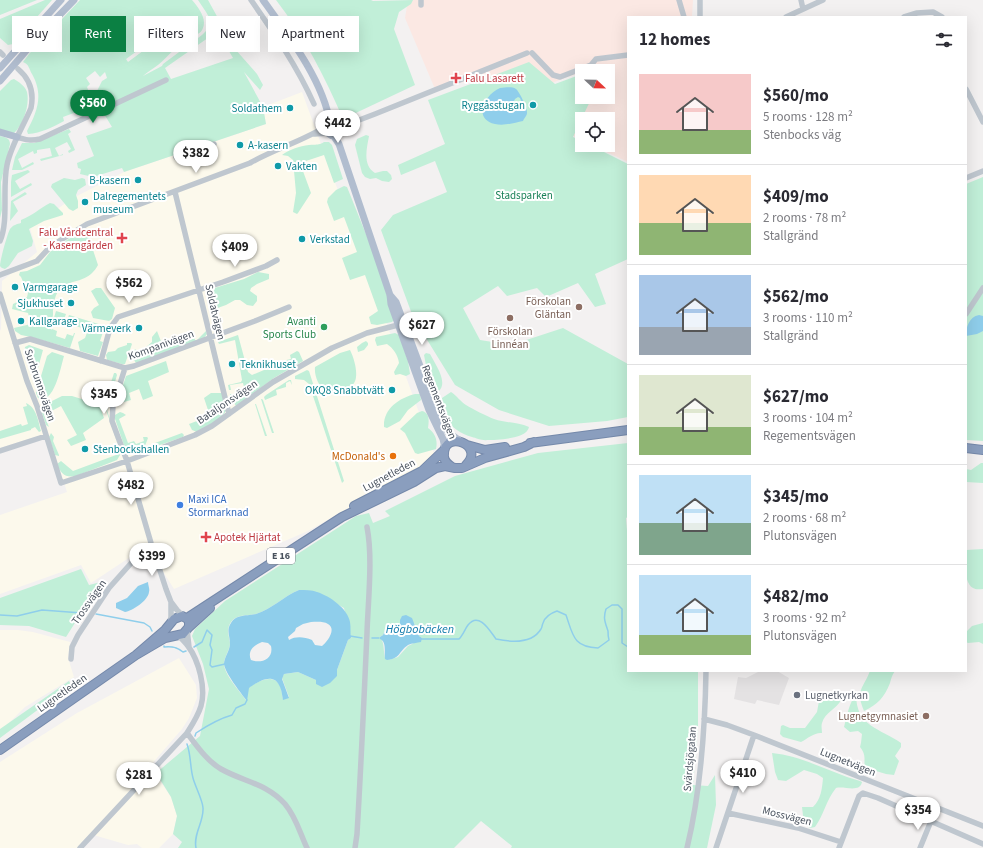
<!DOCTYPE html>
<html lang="en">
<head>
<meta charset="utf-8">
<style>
	:root { --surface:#fff; --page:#f7f7f7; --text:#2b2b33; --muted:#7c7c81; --line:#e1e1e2; --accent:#0b8043 }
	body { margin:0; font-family:"Source Sans 3",sans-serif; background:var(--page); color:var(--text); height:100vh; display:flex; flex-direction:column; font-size:15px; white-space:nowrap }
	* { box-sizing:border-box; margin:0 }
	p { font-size:13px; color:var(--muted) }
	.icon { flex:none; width:22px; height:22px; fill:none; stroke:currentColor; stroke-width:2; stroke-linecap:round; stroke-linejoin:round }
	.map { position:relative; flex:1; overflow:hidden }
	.drawer { position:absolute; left:627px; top:16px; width:340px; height:656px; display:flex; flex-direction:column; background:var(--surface); border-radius:0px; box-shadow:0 4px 16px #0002 }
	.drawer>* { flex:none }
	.top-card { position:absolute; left:12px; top:16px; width:380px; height:36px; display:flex; gap:8px }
	.needle { width:26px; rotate:112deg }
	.fabs { position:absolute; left:575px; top:64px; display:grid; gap:8px }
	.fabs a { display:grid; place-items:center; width:40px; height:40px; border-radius:0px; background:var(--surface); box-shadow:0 4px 16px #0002; font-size:20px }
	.price { position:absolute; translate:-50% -34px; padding:0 9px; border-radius:14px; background:#fff; color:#222; font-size:13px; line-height:26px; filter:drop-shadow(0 1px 2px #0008) }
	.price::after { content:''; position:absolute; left:50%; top:24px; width:12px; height:9px; margin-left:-6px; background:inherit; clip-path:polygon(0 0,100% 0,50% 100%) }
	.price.current { background:var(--accent); color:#fff }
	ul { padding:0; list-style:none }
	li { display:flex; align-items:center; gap:12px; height:100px; padding:0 12px }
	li+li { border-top:1px solid var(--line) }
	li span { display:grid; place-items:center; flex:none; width:112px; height:80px; border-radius:0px; color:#555 }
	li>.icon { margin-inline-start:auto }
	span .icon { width:48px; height:48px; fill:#fffc; stroke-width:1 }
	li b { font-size:17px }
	h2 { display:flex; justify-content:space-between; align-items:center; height:48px; padding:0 12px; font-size:17px }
	.chip { padding:0 14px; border-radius:0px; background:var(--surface); box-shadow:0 4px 16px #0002; font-size:14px; line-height:36px }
	.chip.current { background:var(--accent); color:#fff }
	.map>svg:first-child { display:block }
</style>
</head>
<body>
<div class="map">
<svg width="983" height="848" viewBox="0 0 983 848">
	<rect width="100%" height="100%" fill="#f3f1f1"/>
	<!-- commercial -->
	<path fill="#fcf9ec" d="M302,92L436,459L308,531L174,589L147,546L91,583L81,565L0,594V515L67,492L48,433L0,448V331L1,329L2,281L37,252L30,228L73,198L124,172L266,124L263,107Z
		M0,630H18L33,632L70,642L68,658L74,677L25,707L0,732Z
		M179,658L196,685L197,698L189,718L182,729L150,766L171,797L177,816L173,834L159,848H142L137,844L128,845L90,834L77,848H0V762L77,713Z"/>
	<!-- education -->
	<path fill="#e4e2e3" d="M760,671H777L789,678L779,705L757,700L755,704L734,699L738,677L746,678Z"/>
	<!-- medical -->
	<path fill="#fbe8e3" d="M408,0H693L692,17H628V162L592,145H608V119H582V140L570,134L588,97H608V71H601L604,65L582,71V72L549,84L522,68L435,89L405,18Z"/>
	<!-- green -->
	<path fill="#c1efd8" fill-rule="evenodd" d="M0,0H37L0,15Z
		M45,0H52L13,44L8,45L0,38V19Z
		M80,0H192C198,7 207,18 203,28C201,34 195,35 191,37C178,43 169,56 158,65C153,69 147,72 143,76L162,66L163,64L202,35L206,31L207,22H209L215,33L165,68L171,79L233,58L206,12L198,0H208L235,49L257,74L263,85L260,90L244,72L263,107L266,124L124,172L122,168L93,177L80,174L81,169L78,168L77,163L94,156L86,136L112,127L98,104L63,117L64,121C53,127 41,133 28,134L27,131C37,112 44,95 32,74C29,69 29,64 23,62L29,54ZM173,25L174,28L128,62L126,59ZM95,71L100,77L105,72L107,78L102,81L94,97L92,99L87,87L90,84L86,78Z
		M276,0H371L373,1L413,0L411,4L399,12L394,29L415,85L343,119C325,77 304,36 276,0Z
		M529,62L555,84L582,74V97H592L573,137L582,141V145H590L628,164V259L595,274L606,304L595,307L578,283L546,297L537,288L507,296L498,286L463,308L480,340L511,345L563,328L628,364V417L607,421L549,426L499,410L455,385L413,317L381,230L393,215L447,192L435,161L401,175L398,165L445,144L428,100Z
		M14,79C19,82 25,86 27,92C30,105 23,125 14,133L0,130V91L11,80Z
		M69,129L71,132L68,134L75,150L69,153L68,151L71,149L67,142L55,148L59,156L63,154V155L41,161L40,159L52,156L50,148L37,150V153L34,154L33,151L18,159L22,168L33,162L34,164L22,170H12L15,157L22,143H34Z
		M366,135L369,136C367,148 362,165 375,173L383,171H387L391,175L392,179L389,182L382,181L376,178L370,179L365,177L362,173L355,145L357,139Z
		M0,136C5,137 10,138 10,144L1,182L2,210L0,218Z
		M324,142H329L332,145L343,179L334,183L324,155L300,163L311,193L298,213L297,214L293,212L296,193L293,160L288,156L282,155C288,150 300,146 309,145C315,144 318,146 324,142Z
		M28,170L30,172L15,181L20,189L31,183L32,185L11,197V182L12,175Z
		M983,177V441L966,440V184Z
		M64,178L75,180L82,178L85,179L86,185L78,190L76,195L78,201V208L73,211L69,209L51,187L52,184Z
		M344,186L347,187L378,264L394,320L392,322L377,325L371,324L369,317L378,311L365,275L350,280L342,258L357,252L344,217L334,221L327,202L328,198L336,190Z
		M25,192L27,194L13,202L18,211L10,221L11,201Z
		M50,203L54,204L63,213V215L44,221L29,229L33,241L32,246L18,253L9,266L5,269C3,268 1,268 0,266C0,260 7,235 10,229C13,225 17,224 21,223V220C32,216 40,208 50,203Z
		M79,233H86L90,235V241L98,265C83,293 54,268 53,315C52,321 50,324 51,330L52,329L57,331L56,336L65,339L67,334L73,336L74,333H75L70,348L31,337L21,335L15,331L14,328L31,324L28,313L12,309L13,304L27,297L28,293L21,277L19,275L20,272L27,271L40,265L50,252L60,244Z
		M258,272L269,274V279L257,284L251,288L250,291L257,296V301L253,306L247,305L240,300H235L226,305L212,310L208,297V290L244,279Z
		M96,288H101L115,308L112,319L109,321L93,318L91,312L94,308L99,305L91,291Z
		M56,311L66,314L62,325L53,321Z
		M69,315L105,326L100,341L103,342L98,356L80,351L78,342L85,338L88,330L66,323Z
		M157,331L164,349L194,337L195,340H197L206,331L207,334L204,338L136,363L132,357L135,349L136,350L139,358L147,355L145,348L152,342V337Z
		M395,333L399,335L408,361L410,374L406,376L400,374L395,375L394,372L399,363C398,355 393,348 387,344L377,346L375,340L376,337Z
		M238,335L248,372L252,375L264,370L269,366L268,364L291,359L290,355L297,351L299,352L303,361L274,378L236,406L232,400L230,394H233L235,397L246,395L243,383L230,385L231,390H229L228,385L241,382L242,380L235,340L219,344L218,342Z
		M366,341L368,343V345L364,350L358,352L357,347L362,343Z
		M127,343H131L132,344L125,364H122L107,360L106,355L108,352L115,351L118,348L127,345Z
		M29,345L43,350L38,368L34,372C28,369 24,353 25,347Z
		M350,350C354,358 357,369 356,377C355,390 336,395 326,392C319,387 314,376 315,367L340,353Z
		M52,352L64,356C61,366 54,406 38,398L36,393L47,356Z
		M426,353L430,354C435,364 451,385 436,393H433C430,380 426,368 424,355Z
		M166,361L169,372L148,381L153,396L143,400L139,389L129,393L131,400L124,402L121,400L119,397L126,376Z
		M307,370L309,371L344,481L342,483L309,384L304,380L295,379V376Z
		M114,373H116L117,375L107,410L118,445L104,404Z
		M289,380H291L292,385L290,381L286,383V387L276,390L277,395L265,400L264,397L266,395Z
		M451,392C457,396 461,402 466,405C473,409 486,416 494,419C505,423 518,422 529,427C527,439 497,440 487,440C483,441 476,438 472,437C461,434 450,427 445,416C442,410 440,406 442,398Z
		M211,393H222C223,398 225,404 226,409C226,418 204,427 197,432L192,430L189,424L210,416L204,398Z
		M415,394H420L421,400L408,410L400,421L387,428L384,427C383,409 399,398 415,394Z
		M62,396H72L101,405L100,407L104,418L83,433L86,440L71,446L67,440L77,435L61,406L44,415L49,427L46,425L41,410L46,404Z
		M261,399H262L263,400L274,433H272Z
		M26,403C37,408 38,421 41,431L39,432L35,427L31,429V430L0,439V431L21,424L22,426L28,424L23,407L27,406Z
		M255,404H256L267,436H265Z
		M422,411C430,413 429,421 428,428C435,433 438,440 436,449L418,454L415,453L405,433L400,429L417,413Z
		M120,412L123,413L126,415L119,419L128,443L134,441L136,444L144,441L143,437H147L148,438L143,451L135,454H130L125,448L115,419V415Z
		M51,433L54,437L53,441L59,455V456L55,455L49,437Z
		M182,433L184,435L183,437L157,446L154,445L155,443Z
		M628,443V517L626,518L628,543V671H698V729L693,785L708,786L715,775L716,805L707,848H511L512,846L481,821L454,848H178L182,842L173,834L177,816L171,797L156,773L200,736L209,689L203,664L192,636L195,629L225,601L356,516L369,513L373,523L390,516L385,511L455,476L538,453ZM299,590L337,604L344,608L351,638L348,640L337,670V676L316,680L298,672L284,674L282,678L289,697L283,699C282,696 282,690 280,686C273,672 257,682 248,688L246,700C240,692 224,674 224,664C224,657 230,650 230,643C229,636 226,629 231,622C236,614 248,616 256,614C272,609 284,596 299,590ZM400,620L414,623L419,636L422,638L414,643L408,646L398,657L388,660L385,658C383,650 385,644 380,637L383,635L387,626L391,628H396L400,624Z
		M118,451L120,455L117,460L76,476C65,478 61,474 57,464L61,461L73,471L116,455L115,452Z
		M981,463H983V483L966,482V469L971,470Z
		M983,549V589C980,589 976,590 973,588C963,583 966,560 966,550Z
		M81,569L89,585L101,582L66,637L29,626L0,625V598Z
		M983,623V644L979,642L968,643L966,642L967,631L972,626Z
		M870,671H895C892,675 891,679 890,683C884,698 878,704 864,711C855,690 863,689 870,671Z
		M69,681L71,685L0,738V729Z
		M825,694L841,700C837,709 825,712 822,723C821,726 822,730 822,733C815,732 808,738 801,742L783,737L780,734L781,726L783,725L790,728H805L817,712L819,701Z
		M856,694C856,727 880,728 901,743V747L895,756L899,761L894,775L886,774L866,768C862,761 868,757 860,747L861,743L862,734L858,731L850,732L844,727C847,716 849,703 856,694Z
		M772,753C803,756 831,773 860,781L862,782C860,793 845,786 836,788C826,800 824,815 815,827L810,828L804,824L802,807H813C821,799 822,789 823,778L817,774L804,770L786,781L778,780L775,772Z"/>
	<!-- water -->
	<path fill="#8fceeb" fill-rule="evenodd" d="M500,88C505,88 511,86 516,89C519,91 528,109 527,113C527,116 524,118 523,121C514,123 504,126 495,124C472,119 485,94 500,88ZM518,97L520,98L522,103L520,106L518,107L513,103L515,99Z
		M979,315L983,316V331L977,334L966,336C966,327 969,317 979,315Z
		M148,582C148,585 150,589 149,592C148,601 132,611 125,612L116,608V603L127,598L138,586Z
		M299,590C305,590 312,590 317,592C330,596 348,609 350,622C351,627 350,633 351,638L348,640L337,670V676L330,683L322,687L316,684V680L298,672L284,674L282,679L289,698L283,700C282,696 282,691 280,687C274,671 257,682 249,688L247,701C241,693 225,673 224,664C224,658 230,650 230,644C230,636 226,630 231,623C236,614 248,616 256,614C272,609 284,596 299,590ZM311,622C316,622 323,621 328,624C337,629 327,642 322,646L315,645L312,640C304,637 296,636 289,640L288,637L295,631L296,628L303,624ZM262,642L268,643L271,646C274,659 261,664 251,660C247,651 254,645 262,642Z
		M406,615L412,618L419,636L422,638L421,642C417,643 412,643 408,645C399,651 400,659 387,660L385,659C384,652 387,642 380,639V637L383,635L387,626L391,628H396L400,624V620L402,616Z"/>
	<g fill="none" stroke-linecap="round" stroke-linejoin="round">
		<!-- stream -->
		<path stroke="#8fceeb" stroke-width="1.5" d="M96,614L144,623L150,627L152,631
			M0,615L17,616L42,610L82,613
			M350,636L362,638
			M372,638H379
			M421,639H459C463,635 465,629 468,625C479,611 490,631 496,639C510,642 532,644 541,629C542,628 542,625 543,623C545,617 551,613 557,611L566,615C573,635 573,647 598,648L609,640C608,637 608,634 608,631C605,622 603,618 606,609L612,605H618L622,609V643L628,647
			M164,646V647C172,646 177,647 183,652L186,651
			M194,647L202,642L207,630L212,635L210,645L212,650L210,665L212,667L225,664
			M195,736L196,733C208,725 218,719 232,715L236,708L245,704L247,700
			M187,744C191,755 190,767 193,778C195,786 203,801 203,808C204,822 193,834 196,848"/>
		<defs>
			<path id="highway" d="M530,443L628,430
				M467,445L485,450L505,447
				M966,448L983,450
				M452,467C447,464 443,460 444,454C444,429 486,445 466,465
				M354,506L422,471L444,450
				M187,618L342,517L414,482L436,468L445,466L455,468H462L485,458L524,447L534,442
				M188,628L210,608
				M0,750L136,655L165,630L174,619L182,616L184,617L189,620V627L183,634L165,638L136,655"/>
		</defs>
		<!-- highway casing -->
		<use href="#highway" stroke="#7589aa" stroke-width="10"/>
		<!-- minor -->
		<path stroke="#bfc7cf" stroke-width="5.5" d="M251,0C274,33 297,66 314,104
			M679,0L684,17
			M700,0V17
			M801,0L803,9
			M421,5V0
			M786,17L823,0
			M904,17L917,13L933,12L942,17
			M0,52L3,55
			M532,53L553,75L560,77L591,65L596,59L628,55
			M966,89L983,122
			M338,123L351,122
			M340,131L354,122L375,114L527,53
			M315,134L328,133
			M17,137C26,140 31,141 40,139L166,80
			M176,157L214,144
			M966,178L983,171
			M175,192L229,414
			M0,241C9,221 2,188 7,165C11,145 23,127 31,108C34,93 30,79 18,69
			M0,275L37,261L51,246L87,224L250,163C276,148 304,141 328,125
			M0,294L27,381L37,406L61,483L127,461L195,435L212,426L273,382L332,348L367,333L398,325
			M966,314L983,288
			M15,343L30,339L125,368L134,366L255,321L289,307
			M101,361L110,328L118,317L223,282L266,266L277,260
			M125,368L113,406L112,421L127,461L151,543L166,589L171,602L177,610L184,617
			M0,451L46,436
			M171,602V622
			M187,629L189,647
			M71,659L72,647L78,635L109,588L141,552L151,546
			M704,719L727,725L754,735L983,826
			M187,733C197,746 207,761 221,769C244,782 266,783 285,804C296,817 300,833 307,848
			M728,813L798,828L841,842
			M80,848L187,733C192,725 198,716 201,706C206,688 199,661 188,646C185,642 181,638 178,635
			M355,848L357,834C361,767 364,700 367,633C368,601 373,558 367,527
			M687,848C701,790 705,731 706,671
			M716,848L754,735
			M839,848L859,796L863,793L878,798L983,844
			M920,848L931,821"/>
		<!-- major -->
		<path stroke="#b1bdcf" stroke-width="7" d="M263,0C288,35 323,80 330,123
			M0,68L61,0
			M0,81L38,37L74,0
			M327 129a7 7 0 1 1 14 0a7 7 0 1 1-14 0Z
			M0,132L17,137
			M333,135L339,144L390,295L391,304L402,335L429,410L443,439L445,448
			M390,295L396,302L441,422L448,432L460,441"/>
		<!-- highway -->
		<use href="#highway" stroke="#8a9ebe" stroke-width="8"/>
	</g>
	<!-- markers -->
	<g fill="#e0444e" stroke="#fff" stroke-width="1.5">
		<path d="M454 72h4v4h4v4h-4v4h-4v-4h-4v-4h4z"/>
		<path d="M120 232h4v4h4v4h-4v4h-4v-4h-4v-4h4z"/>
		<path d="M204 531h4v4h4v4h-4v4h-4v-4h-4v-4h4z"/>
	</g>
	<g fill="#0f9aa8" stroke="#fff" stroke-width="1.5">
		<circle cx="533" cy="105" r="4"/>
		<circle cx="290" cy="108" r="4"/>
		<circle cx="240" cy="145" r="4"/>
		<circle cx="278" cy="166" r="4"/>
		<circle cx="138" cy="180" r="4"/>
		<circle cx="85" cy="202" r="4"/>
		<circle cx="302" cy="239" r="4"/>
		<circle cx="15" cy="287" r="4"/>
		<circle cx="71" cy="303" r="4"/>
		<circle cx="21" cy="321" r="4"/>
		<circle cx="139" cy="328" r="4"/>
		<circle cx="232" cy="364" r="4"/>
		<circle cx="392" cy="390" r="4"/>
		<circle cx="85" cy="449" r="4"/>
	</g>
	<g fill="#8d6e63" stroke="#fff" stroke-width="1.5">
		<circle cx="579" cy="307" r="4"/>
		<circle cx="510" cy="318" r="4"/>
		<circle cx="926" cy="716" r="4"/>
	</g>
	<circle fill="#2e9e5b" stroke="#fff" stroke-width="1.5" cx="324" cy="327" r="4"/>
	<circle fill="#e8710a" stroke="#fff" stroke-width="1.5" cx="393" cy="456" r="4"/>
	<circle fill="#3f7fe0" stroke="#fff" stroke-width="1.5" cx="180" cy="505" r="4"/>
	<circle fill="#6b7280" stroke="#fff" stroke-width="1.5" cx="797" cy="695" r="4"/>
	<g text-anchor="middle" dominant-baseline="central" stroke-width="4" stroke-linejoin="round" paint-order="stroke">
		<!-- shield labels -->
		<rect fill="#fff" stroke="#80868e" stroke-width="1" x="267" y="548" width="28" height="16" rx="3"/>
		<g font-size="10" font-weight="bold" fill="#49525e">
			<text x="281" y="556">E 16</text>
		</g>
		<!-- health labels -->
		<g font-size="11" fill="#be3a42" stroke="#fff" text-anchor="start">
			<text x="465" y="78">Falu Lasarett</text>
			<text x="113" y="232" text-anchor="end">Falu Vårdcentral<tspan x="113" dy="13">- Kaserngården</tspan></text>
			<text x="214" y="537">Apotek Hjärtat</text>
		</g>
		<!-- culture labels -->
		<g font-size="11" fill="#0d838f" stroke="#fff" text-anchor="start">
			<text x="525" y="105" text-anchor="end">Ryggåsstugan</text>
			<text x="282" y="108" text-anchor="end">Soldathem</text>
			<text x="248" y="145">A-kasern</text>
			<text x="286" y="166">Vakten</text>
			<text x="130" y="180" text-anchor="end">B-kasern</text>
			<text x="93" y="196">Dalregementets<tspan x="93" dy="13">museum</tspan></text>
			<text x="310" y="239">Verkstad</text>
			<text x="23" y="287">Varmgarage</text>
			<text x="63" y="303" text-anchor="end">Sjukhuset</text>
			<text x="29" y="321">Kallgarage</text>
			<text x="131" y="328" text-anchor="end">Värmeverk</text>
			<text x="240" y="364">Teknikhuset</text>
			<text x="384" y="390" text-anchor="end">OKQ8 Snabbtvätt</text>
			<text x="93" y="449">Stenbockshallen</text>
		</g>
		<!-- park labels -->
		<g font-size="11" fill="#198057" stroke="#fff">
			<text x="524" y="195">Stadsparken</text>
		</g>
		<!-- education labels -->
		<g font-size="11" fill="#785e54" stroke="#fff" text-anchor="end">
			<text x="571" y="301">Förskolan<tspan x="571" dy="13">Gläntan</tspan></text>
			<text x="510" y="331" text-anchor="middle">Förskolan<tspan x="510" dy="13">Linnéan</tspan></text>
			<text x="918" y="716">Lugnetgymnasiet</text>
		</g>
		<!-- street labels -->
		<g font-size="11" fill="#49525e" stroke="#fff">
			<text transform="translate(215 312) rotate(77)">Soldatvägen</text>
			<text transform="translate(161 345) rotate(-20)">Kompanivägen</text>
			<text transform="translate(40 385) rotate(71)">Surbrunnsvägen</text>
			<text transform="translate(227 402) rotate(-34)">Bataljonsvägen</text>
			<text transform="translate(439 402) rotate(69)">Regementsvägen</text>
			<text transform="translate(389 475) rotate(-28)">Lugnetleden</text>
			<text transform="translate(89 602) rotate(-55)">Trossvägen</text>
			<text transform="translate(62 693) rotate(-35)">Lugnetleden</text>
			<text transform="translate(690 759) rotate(-85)">Svärdsjögatan</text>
			<text transform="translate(848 762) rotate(22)">Lugnetvägen</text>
			<text transform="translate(787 816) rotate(14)">Mossvägen</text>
		</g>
		<!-- leisure labels -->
		<g font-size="11" fill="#27864d" stroke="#fff" text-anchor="end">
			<text x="316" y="321">Avanti<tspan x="316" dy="13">Sports Club</tspan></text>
		</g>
		<!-- food labels -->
		<g font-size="11" fill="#c56008" stroke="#fff" text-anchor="end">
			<text x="385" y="456">McDonald's</text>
		</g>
		<!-- shop labels -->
		<g font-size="11" fill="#366cbe" stroke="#fff" text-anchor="start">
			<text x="188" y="499">Maxi ICA<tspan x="188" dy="13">Stormarknad</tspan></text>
		</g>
		<!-- worship labels -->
		<g font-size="11" fill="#5b616d" stroke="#fff" text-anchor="start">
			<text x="805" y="695">Lugnetkyrkan</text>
		</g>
		<!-- water labels -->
		<g font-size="12" font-style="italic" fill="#0f7aab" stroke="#fff">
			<text x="420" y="629">Högbobäcken</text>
		</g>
	</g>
</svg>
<div class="fabs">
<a><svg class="needle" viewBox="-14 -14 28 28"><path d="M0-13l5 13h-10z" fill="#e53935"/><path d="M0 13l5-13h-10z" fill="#7c7c81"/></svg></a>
<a><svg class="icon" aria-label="locate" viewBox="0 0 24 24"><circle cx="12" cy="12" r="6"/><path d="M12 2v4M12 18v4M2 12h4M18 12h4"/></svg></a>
</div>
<b class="price current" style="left:93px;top:124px">$560</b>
<b class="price" style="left:338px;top:144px">$442</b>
<b class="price" style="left:196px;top:174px">$382</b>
<b class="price" style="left:235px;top:268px">$409</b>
<b class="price" style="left:129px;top:304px">$562</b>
<b class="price" style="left:422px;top:346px">$627</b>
<b class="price" style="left:104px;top:415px">$345</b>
<b class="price" style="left:131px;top:506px">$482</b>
<b class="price" style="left:152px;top:577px">$399</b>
<b class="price" style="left:743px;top:794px">$410</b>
<b class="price" style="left:139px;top:796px">$281</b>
<b class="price" style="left:918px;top:831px">$354</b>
<div class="top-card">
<a class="chip">Buy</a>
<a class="chip current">Rent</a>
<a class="chip">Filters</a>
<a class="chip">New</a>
<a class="chip">Apartment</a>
</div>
<section class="drawer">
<h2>12 homes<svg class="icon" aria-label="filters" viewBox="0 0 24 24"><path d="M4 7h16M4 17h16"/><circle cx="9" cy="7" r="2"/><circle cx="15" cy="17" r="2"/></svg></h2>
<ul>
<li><span style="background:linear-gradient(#f6c9c9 70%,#8fb573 0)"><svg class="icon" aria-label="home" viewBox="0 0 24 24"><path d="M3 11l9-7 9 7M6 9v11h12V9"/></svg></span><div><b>$560/mo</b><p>5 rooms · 128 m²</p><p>Stenbocks väg</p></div></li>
<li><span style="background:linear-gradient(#ffd9b3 60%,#8fb573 0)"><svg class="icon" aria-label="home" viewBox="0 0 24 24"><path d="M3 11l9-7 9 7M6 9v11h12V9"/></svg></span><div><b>$409/mo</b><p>2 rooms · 78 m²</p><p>Stallgränd</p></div></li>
<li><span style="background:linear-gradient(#a9c7e8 65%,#9aa5b1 0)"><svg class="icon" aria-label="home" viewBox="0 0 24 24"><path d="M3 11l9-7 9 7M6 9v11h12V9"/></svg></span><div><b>$562/mo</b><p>3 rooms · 110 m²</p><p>Stallgränd</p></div></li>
<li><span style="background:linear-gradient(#dfe7d0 65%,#8fb573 0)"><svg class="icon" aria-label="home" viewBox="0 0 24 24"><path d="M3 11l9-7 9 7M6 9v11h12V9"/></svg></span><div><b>$627/mo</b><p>3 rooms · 104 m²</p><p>Regementsvägen</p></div></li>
<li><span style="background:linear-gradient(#bfe0f5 60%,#7fa58c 0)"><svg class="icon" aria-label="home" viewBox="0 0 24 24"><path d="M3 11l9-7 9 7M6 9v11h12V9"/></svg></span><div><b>$345/mo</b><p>2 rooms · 68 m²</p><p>Plutonsvägen</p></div></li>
<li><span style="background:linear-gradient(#bfe0f5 75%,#8fb573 0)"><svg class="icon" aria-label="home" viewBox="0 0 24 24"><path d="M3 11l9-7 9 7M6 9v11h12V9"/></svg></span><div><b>$482/mo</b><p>3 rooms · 92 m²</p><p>Plutonsvägen</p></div></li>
</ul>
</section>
</div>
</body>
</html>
